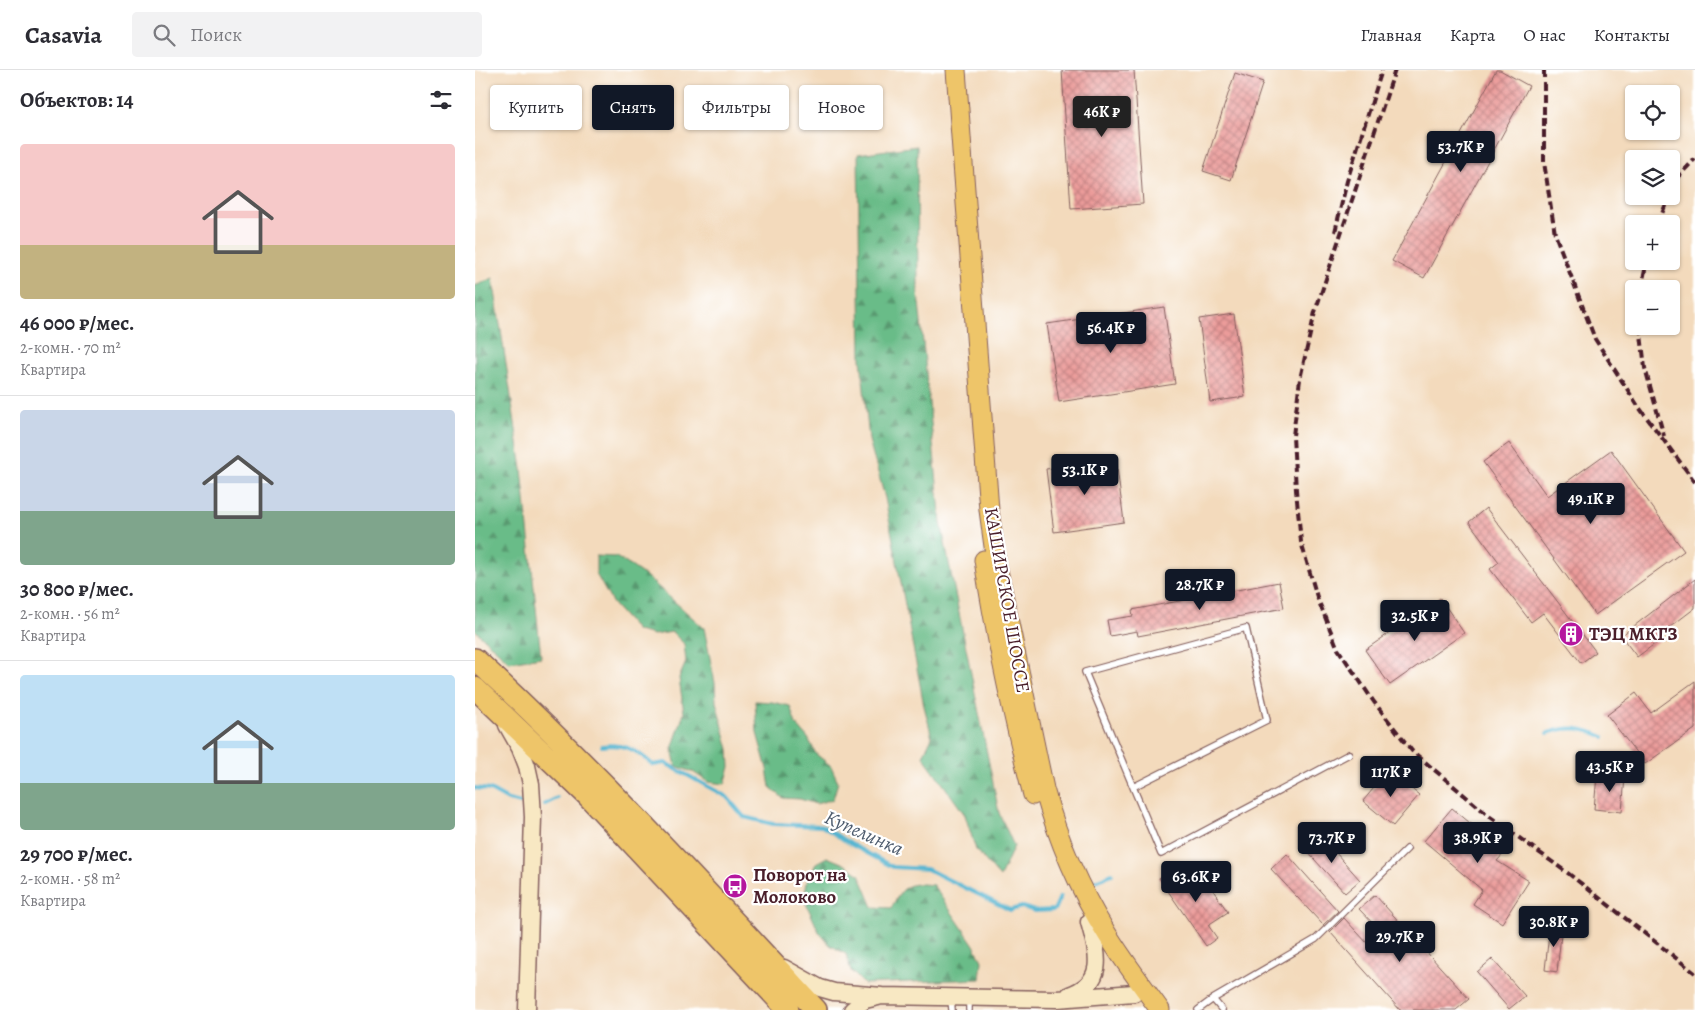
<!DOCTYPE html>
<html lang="ru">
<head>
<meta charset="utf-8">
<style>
	:root { --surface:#fff; --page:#f2f2f3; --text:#2b2b33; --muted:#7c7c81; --line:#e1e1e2; --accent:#111827 }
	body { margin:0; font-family:Alegreya,serif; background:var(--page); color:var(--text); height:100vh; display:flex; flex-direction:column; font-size:19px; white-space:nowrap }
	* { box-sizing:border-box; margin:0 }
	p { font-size:16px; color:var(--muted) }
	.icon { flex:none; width:28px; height:28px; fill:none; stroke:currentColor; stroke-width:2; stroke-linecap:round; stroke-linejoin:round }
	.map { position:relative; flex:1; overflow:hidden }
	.panel { display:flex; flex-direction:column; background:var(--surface); width:475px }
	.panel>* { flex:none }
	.banner { position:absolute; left:15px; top:15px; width:475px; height:45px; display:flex; gap:10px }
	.buttons { position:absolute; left:1150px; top:15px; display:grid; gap:10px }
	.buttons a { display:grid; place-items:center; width:55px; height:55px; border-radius:5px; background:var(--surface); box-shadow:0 1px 4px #0004; font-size:25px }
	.price { position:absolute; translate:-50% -42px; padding:0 11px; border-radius:5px; background:var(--accent); color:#fff; font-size:16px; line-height:32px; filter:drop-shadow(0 1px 2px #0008) }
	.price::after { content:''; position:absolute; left:50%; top:30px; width:15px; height:11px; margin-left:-8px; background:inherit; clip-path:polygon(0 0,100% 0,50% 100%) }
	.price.on { background:#222; color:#fff }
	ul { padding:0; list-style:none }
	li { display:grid; align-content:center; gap:10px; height:265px; padding:0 20px }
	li+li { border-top:1px solid var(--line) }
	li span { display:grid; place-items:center; height:155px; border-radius:5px; color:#555 }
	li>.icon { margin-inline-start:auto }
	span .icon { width:90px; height:90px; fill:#fffc; stroke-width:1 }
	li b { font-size:21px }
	h2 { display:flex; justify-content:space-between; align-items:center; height:60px; padding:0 20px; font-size:21px }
	.tag { padding:0 18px; border-radius:5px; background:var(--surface); box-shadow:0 1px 4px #0004; font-size:18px; line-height:45px }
	.tag.on { background:var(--accent); color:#fff }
	header { display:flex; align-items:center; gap:30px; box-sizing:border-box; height:70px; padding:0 25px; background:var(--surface); border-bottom:1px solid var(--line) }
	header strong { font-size:24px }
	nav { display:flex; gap:28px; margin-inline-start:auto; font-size:18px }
	.search { width:350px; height:45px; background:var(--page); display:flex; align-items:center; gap:12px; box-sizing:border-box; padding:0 18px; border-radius:5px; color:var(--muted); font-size:19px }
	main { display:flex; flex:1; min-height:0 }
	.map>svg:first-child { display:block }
</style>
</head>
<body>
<header>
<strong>Casavia</strong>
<div class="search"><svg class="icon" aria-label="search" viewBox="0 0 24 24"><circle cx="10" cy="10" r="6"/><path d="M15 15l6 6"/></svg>Поиск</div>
<nav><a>Главная</a><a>Карта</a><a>О нас</a><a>Контакты</a></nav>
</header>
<main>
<section class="panel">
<h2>Объектов: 14<svg class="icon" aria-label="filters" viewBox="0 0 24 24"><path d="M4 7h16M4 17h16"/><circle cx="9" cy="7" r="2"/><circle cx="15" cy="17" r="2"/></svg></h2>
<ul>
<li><span style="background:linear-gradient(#f6c9c9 65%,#c2b280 0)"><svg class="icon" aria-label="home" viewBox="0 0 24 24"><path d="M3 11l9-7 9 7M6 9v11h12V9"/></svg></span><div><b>46 000 ₽/мес.</b><p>2-комн. · 70 m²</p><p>Квартира</p></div></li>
<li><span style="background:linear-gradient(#c9d6e8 65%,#7fa58c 0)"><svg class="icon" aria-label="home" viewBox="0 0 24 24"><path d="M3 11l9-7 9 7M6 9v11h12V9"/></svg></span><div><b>30 800 ₽/мес.</b><p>2-комн. · 56 m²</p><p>Квартира</p></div></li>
<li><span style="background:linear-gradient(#bfe0f5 70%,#7fa58c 0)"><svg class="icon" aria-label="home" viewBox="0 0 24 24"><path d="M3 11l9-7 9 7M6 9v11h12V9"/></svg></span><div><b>29 700 ₽/мес.</b><p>2-комн. · 58 m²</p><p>Квартира</p></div></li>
</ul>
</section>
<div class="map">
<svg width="1220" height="940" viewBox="0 0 1220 940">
	<defs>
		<pattern id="forest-firs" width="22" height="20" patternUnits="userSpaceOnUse" patternTransform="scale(1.25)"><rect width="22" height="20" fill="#69bc88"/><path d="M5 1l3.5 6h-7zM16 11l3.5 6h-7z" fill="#58986f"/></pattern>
		<pattern id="building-cross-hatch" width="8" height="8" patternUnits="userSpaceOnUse" patternTransform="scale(1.25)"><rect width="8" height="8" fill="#eb9b9a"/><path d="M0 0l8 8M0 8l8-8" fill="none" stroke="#c07e7e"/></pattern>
	</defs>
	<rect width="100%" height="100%" fill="#fff"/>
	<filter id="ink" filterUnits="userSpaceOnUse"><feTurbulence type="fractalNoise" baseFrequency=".02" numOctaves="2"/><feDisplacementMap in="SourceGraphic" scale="10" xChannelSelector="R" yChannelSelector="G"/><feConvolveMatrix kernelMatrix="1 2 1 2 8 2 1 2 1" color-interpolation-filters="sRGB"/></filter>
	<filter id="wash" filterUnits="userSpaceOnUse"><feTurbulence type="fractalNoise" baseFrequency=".0096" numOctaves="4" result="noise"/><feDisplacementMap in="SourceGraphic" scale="20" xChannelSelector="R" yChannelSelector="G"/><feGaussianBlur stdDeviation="1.12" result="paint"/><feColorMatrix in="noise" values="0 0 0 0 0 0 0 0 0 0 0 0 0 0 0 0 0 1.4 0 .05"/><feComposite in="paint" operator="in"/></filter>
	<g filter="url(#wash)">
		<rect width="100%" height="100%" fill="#f3dabc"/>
		<!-- forest -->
		<path fill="url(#forest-firs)" stroke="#5a6e5a" d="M442,76L443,222L466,453L524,743L539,776L525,807L501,780L490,745L448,686L457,667L449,636L410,428L394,370L386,289L383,84Z
			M18,208L47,399L66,587L34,592L0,560V216Z
			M121,486L141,487L156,496L172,507L229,558L240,613L241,632L254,679L255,697L250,714L233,712L218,702L201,696L197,679L209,643L204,608L211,592L209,574L197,562L179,565L162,561L138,534L121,504Z
			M280,631L297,632L315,636L321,654L333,668L341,684L356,696L363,712L358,729L341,734L325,729L308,728L295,717L292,699L282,663Z
			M352,787L369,794L384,804L398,837L416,838C429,815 432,812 458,815L499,875L507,891L505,909L389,914L376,901L371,884L355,875L344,862L329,829L332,812L341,793Z"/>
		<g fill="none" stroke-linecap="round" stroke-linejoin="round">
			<!-- stream -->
			<path stroke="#52b4d0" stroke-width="4" d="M1073,663C1094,655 1109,658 1129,667
				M127,676C149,673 162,680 178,695L190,693L252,727L269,747L298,754L347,756L379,776L418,797L452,799L535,840L547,837L560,841L579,840L585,827
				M0,718L15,720L33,730L46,733
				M70,734L82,728
				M620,811L637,804"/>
		</g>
		<g id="blocks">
			<!-- building -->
			<path fill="url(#building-cross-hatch)" d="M587,0H659L668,134L596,139Z
				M1021,0H1025L1054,16L949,208L917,191Z
				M760,3L788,12L756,110L728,101Z
				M689,237L700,314L584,332L572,254Z
				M759,244L770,327L735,332L724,249Z
				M1034,373L1072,426L1136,380L1209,481L1120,545L1008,392Z
				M641,390L649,452L579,462L571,399Z
				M1011,438L1121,582L1106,593L1068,543L1056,552L1015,499L1024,492L994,452Z
				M1220,509V538L1182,567L1185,570L1162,587L1146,566Z
				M804,512L809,538L663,566L662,561L635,566L632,550L658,546L657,540Z
				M965,528L989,563L915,615L890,580Z
				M1220,611V659L1170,694L1132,645L1161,623L1176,643Z
				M914,700L944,725L918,756L888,731Z
				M1122,705L1150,707L1147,742L1119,739Z
				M977,738L1030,782L1022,791L1054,811L1027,853L998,834L1007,820L949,771Z
				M844,764L885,810L870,823L829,778Z
				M812,784L863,841L848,855L796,799Z
				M724,800L753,842L733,855L742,868L731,876L684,808L695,801L704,813Z
				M900,825L994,929L981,940H925L855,862L869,848L893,874L906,862L884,839Z
				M1075,854L1087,855L1082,902L1070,900Z
				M1017,889L1050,926L1034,939L1002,902Z"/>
		</g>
	</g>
	<g filter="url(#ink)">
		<use href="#blocks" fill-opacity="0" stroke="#85605e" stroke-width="1"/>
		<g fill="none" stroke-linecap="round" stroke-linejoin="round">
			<defs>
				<path id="lane" d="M658,717L792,650L771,558L610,602L686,784L874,684
					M476,929L477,940
					M738,929L747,940
					M494,930V940
					M723,940L738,929L841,869L932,779"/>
				<path id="secondary" d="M32,655L45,678L52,696L56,714L58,747L52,940
					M309,898L345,918L359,922L407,926L582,929L659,923
					M594,925C633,912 622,882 614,852
					M377,940L390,930L403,927"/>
				<path id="primary" d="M481,0L514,440L521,491L569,719C583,770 604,819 632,864C648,890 667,915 685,940
					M509,490C521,569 538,647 558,725"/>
				<path id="highway" d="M0,589C120,699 230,820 341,940
					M0,618L113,726L313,940"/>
			</defs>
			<!-- lane casing -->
			<use href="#lane" stroke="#85605e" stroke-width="8"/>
			<!-- secondary casing -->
			<use href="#secondary" stroke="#85605e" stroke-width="19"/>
			<!-- primary casing -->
			<use href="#primary" stroke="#85605e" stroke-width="21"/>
			<!-- highway casing -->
			<use href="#highway" stroke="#85605e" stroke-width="24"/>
			<!-- lane -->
			<use href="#lane" stroke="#fff" stroke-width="5.5"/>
			<!-- secondary -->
			<use href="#secondary" stroke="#f8e8c3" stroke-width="16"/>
			<!-- primary -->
			<use href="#primary" stroke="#eec569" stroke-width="19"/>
			<!-- highway -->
			<use href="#highway" stroke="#eec569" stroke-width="21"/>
			<!-- rail -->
			<path stroke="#4a1f2b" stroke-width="4" stroke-dasharray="8 4" stroke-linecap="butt" d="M920,0L840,242L825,309L818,366L821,420L826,472L842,527L863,579L899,632L937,681L1014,746L1094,804L1220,903
				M1069,0V92L1080,164L1120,269L1163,336L1220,412
				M1196,120L1200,110L1220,89
				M1183,154L1194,126
				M860,162L872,111L907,0
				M1166,219L1172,191
				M1165,256L1170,298L1189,366"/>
		</g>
	</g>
	<!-- icons -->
	<defs>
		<symbol id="building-disc" viewBox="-11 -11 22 22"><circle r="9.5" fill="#b5179e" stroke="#fff"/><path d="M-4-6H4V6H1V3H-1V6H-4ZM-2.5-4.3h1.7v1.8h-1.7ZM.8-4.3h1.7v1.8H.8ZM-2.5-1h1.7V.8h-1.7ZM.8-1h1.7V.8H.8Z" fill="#fff"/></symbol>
		<symbol id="bus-disc" viewBox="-11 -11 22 22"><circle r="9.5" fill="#b5179e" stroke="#fff"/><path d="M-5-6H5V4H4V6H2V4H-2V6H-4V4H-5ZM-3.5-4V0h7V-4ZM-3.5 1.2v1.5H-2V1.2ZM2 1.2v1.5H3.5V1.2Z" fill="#fff"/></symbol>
	</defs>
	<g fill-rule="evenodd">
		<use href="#building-disc" x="1082" y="550" width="28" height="28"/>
		<use href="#bus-disc" x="246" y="802" width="28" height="28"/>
	</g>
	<g text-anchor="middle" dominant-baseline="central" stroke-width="4.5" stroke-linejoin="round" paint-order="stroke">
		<!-- street labels -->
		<g font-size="19" fill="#4a1f2b" stroke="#fff">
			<text transform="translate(532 530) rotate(80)">КАШИРСКОЕ ШОССЕ</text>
		</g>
		<!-- poi labels -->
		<g font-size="19" font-weight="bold" fill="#4a1f2b" stroke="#fff" text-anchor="start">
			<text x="1114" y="564">ТЭЦ МКГЗ</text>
			<text x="278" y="805">Поворот на<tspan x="278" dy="22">Молоково</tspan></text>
		</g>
		<!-- water labels -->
		<g font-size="20" font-style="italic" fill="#4d5b6d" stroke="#fff">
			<text transform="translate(389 763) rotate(24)">Купелинка</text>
		</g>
	</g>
</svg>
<div class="buttons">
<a><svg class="icon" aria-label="locate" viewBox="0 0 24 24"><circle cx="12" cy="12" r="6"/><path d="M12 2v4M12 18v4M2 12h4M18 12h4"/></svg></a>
<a><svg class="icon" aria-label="layers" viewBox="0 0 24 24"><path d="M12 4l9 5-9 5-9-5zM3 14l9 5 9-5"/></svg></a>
<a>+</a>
<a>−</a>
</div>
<b class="price on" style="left:627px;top:68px">46K ₽</b>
<b class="price" style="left:986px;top:103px">53.7K ₽</b>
<b class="price" style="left:636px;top:284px">56.4K ₽</b>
<b class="price" style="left:610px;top:426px">53.1K ₽</b>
<b class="price" style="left:1116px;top:455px">49.1K ₽</b>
<b class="price" style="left:725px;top:541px">28.7K ₽</b>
<b class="price" style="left:940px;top:572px">32.5K ₽</b>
<b class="price" style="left:1135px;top:723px">43.5K ₽</b>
<b class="price" style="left:916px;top:728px">117K ₽</b>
<b class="price" style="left:857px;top:794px">73.7K ₽</b>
<b class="price" style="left:1003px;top:794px">38.9K ₽</b>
<b class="price" style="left:721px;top:833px">63.6K ₽</b>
<b class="price" style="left:1079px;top:878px">30.8K ₽</b>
<b class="price" style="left:925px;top:893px">29.7K ₽</b>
<div class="banner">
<a class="tag">Купить</a>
<a class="tag on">Снять</a>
<a class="tag">Фильтры</a>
<a class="tag">Новое</a>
</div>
</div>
</main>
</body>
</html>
